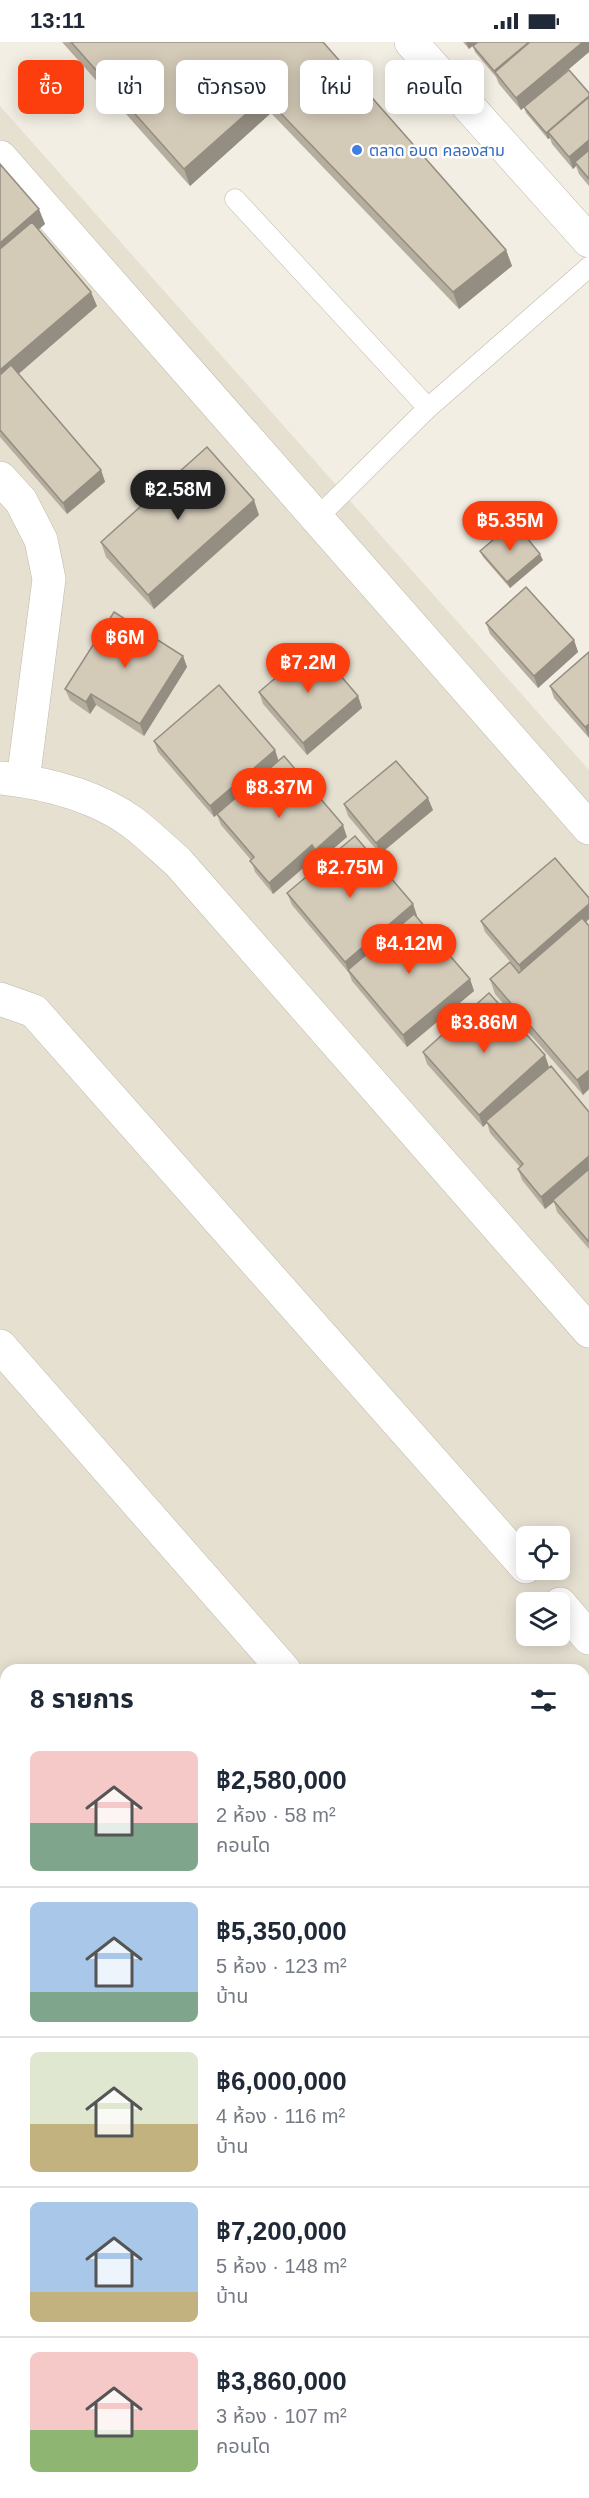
<!DOCTYPE html>
<html lang="th">
<head>
<meta charset="utf-8">
<style>
	:root { --surface:#fff; --page:#f6f6f7; --text:#1f2937; --muted:#747a83; --line:#e0e1e3; --accent:#fc3e0f }
	body { margin:0; font-family:Helvetica,"Noto Sans Thai",sans-serif; background:var(--page); color:var(--text); height:100vh; display:flex; flex-direction:column; font-size:22px; white-space:nowrap }
	* { box-sizing:border-box; margin:0 }
	p { font-size:20px; color:var(--muted) }
	.icon { flex:none; width:33px; height:33px; fill:none; stroke:currentColor; stroke-width:2; stroke-linecap:round; stroke-linejoin:round }
	.map { position:relative; flex:1; overflow:hidden }
	.panel { position:absolute; left:0px; top:1622px; width:590px; height:836px; display:flex; flex-direction:column; background:var(--surface); border-radius:18px 18px 0 0; box-shadow:0 3px 15px #0003 }
	.panel>* { flex:none }
	.banner { position:absolute; left:18px; top:18px; width:554px; height:54px; display:flex; gap:12px }
	.fabs { position:absolute; left:516px; top:1484px; display:grid; gap:12px }
	.fabs a { display:grid; place-items:center; width:54px; height:54px; border-radius:9px; background:var(--surface); box-shadow:0 3px 15px #0003; font-size:30px }
	.price { position:absolute; translate:-50% -51px; padding:0 14px; border-radius:21px; background:var(--accent); color:#fff; font-size:20px; line-height:39px; filter:drop-shadow(0 2px 3px #0008) }
	.price::after { content:''; position:absolute; left:50%; top:36px; width:18px; height:14px; margin-left:-9px; background:inherit; clip-path:polygon(0 0,100% 0,50% 100%) }
	.price.current { background:#222; color:#fff }
	ul { padding:0; list-style:none }
	li { display:flex; align-items:center; gap:18px; height:150px; padding:0 30px }
	li+li { border-top:2px solid var(--line) }
	li span { display:grid; place-items:center; flex:none; width:168px; height:120px; border-radius:9px; color:#555 }
	li>.icon { margin-inline-start:auto }
	span .icon { width:72px; height:72px; fill:#fffc; stroke-width:1 }
	li b { font-size:26px }
	h2 { display:flex; justify-content:space-between; align-items:center; height:72px; padding:0 30px; font-size:26px }
	.chip { padding:0 21px; border-radius:9px; background:var(--surface); box-shadow:0 3px 15px #0003; font-size:21px; line-height:54px }
	.chip.current { background:var(--accent); color:#fff }
	.status { display:flex; justify-content:space-between; align-items:center; height:42px; padding:0 30px; background:var(--surface); direction:ltr }
	.status svg { height:16px; fill:currentColor }
	.map>svg:first-child { display:block }
</style>
</head>
<body>
<div class="status"><b>13:11</b><svg viewBox="0 0 49 12"><path d="M0 12V9h3v3zM5 12V6h3v6zM10 12V3h3v9zM15 12V0h3v12zM26 1h20v11H26zM47 4h2v5h-2z"/></svg></div>
<div class="map">
<svg width="589" height="2456" viewBox="0 0 589 2456">
	<rect width="100%" height="100%" fill="#f2eee3"/>
	<!-- residential -->
	<path fill="#e6e0d1" fill-rule="evenodd" d="M0,64L589,728V2456H0ZM526,1494H560V1527H526ZM526,1560H560V1593H526ZM6,1628H584V2451H6Z"/>
	<g fill="none" stroke-linecap="round" stroke-linejoin="round">
		<defs>
			<path id="lane" d="M235,157L428,366L317,476
				M428,366L589,225"/>
			<path id="street" d="M411,0L589,199
				M0,115L589,786
				M0,436L21,459L41,498L49,537L23,739
				M0,736C46,741 94,753 132,780C148,792 163,807 178,820L589,1289
				M0,957L34,969L526,1525
				M0,1304L284,1628
				M560,1562L589,1596
				M0,1675L6,1681
				M584,1970L589,1976
				M0,2084L6,2090
				M584,2339L589,2345
				M323,2451L327,2456"/>
		</defs>
		<!-- lane casing -->
		<use href="#lane" stroke="#c0b9a8" stroke-width="21"/>
		<!-- street casing -->
		<use href="#street" stroke="#c0b9a8" stroke-width="34"/>
		<!-- lane -->
		<use href="#lane" stroke="#fff" stroke-width="20"/>
		<!-- street -->
		<use href="#street" stroke="#fff" stroke-width="33"/>
	</g>
	<!-- wall -->
	<path fill="#b5ae9e" d="M62,0H323L506,208L512,224L459,267L271,71L190,144Z
		M463,0H477L469,7Z
		M478,0H589V10L526,63L589,51V144L579,132L576,124L573,127L552,102L550,96L548,97L526,71L524,65L521,68L499,42L496,35L475,10L473,4Z
		M0,122L45,182L38,188L97,264L18,332L101,428L105,440L67,472L0,395Z
		M259,473L154,567L106,515L101,500Z
		M480,509L543,518L510,546L483,515Z
		M486,581L574,598L578,610L538,646L490,592Z
		M589,610V696L554,656L550,644Z
		M183,614L187,625L144,694L96,663L90,672L70,658L65,647Z
		M259,650L358,654L362,666L307,713L263,662Z
		M154,699L275,708L278,718L347,795L319,819L316,815L273,852L255,830L251,818L221,783L217,773L214,775L158,710Z
		M344,762L433,768L380,812L348,774Z
		M287,851L413,862L417,874V875L470,937L474,949L407,1005L352,939L349,931L292,863Z
		M589,856V877L586,880L589,884V1047L583,1053L495,952L490,937L519,930L485,890L481,879Z
		M423,1010L549,1025L526,1045L589,1070V1207L557,1170L554,1160L545,1167L522,1138L518,1127L520,1125L490,1091L487,1081L483,1085L427,1022Z"/>
	<!-- shaded-wall -->
	<path fill="#948d81" d="M466,0H477L469,7Z
		M583,0H589V10L521,68L516,56Z
		M589,54L548,90L550,96L548,97L546,91Z
		M265,55L271,71L190,144L184,127Z
		M589,98V113L575,120L576,124L573,127L569,115Z
		M39,167L45,182L0,220V201Z
		M506,208L512,224L459,267L453,250Z
		M91,250L97,264L0,348V328Z
		M101,428L105,440L67,472L63,461Z
		M254,458L259,473L154,567L148,553Z
		M540,512L543,518L510,546L507,540Z
		M574,598L578,610L538,646L534,634Z
		M183,614L187,625L144,694L140,682Z
		M91,652L96,663L90,672L86,660Z
		M358,654L362,666L307,713L303,701Z
		M589,682V696L585,685Z
		M275,708L279,720L214,775L210,764Z
		M428,756L433,768L380,812L376,801Z
		M343,783L347,795L319,819L315,808Z
		M312,803L316,815L273,852L269,841Z
		M413,862L417,874L350,931L348,928L345,920Z
		M589,862V877L523,934L519,923Z
		M470,937L474,949L407,1005L403,993Z
		M545,1013L549,1025L487,1081L486,1079L487,1081L483,1085L479,1073Z
		M589,1028V1047L583,1053L577,1038Z
		M589,1114V1129L545,1167L541,1155Z"/>
	<!-- building -->
	<path fill="#d3cab8" stroke="#948d81" stroke-width="1.5" d="M71,0H323L506,208L453,250L265,55L184,127Z
		M478,0H529L494,29L473,4Z
		M530,0H583L516,56L495,30Z
		M569,28L589,51V54L546,91L524,65Z
		M589,55V98L569,115L548,90Z
		M589,108V137L575,120Z
		M0,122L39,167L0,201Z
		M32,180L91,250L0,328V207Z
		M11,323L101,428L63,461L0,388V333Z
		M207,405L254,458L148,553L101,500Z
		M514,480L540,512L507,540L480,509Z
		M526,545L574,598L534,634L486,581Z
		M114,570L183,614L140,682L91,652L86,660L65,647Z
		M314,603L358,654L303,701L259,650Z
		M589,610V682L585,685L550,644Z
		M219,643L275,708L210,764L154,699Z
		M284,714L343,783L315,808L312,803L269,841L250,819L254,815L217,772Z
		M396,719L428,756L376,801L344,762Z
		M355,794L413,862L345,920L287,851Z
		M555,816L589,856V862L519,923L481,879Z
		M414,872L470,937L403,993L348,928Z
		M582,876L589,884V1028L577,1038L490,937L510,920L519,931Z
		M489,951L545,1013L479,1073L423,1010Z
		M551,1024L589,1070V1114L541,1155L518,1127L523,1122L486,1079Z
		M589,1127V1200L553,1158Z"/>
	<!-- markers -->
	<circle fill="#3f7fe0" stroke="#fff" stroke-width="2" cx="357" cy="108" r="6"/>
	<g text-anchor="middle" dominant-baseline="central" stroke-width="5" stroke-linejoin="round" paint-order="stroke">
		<!-- shop labels -->
		<g font-size="16" fill="#366cbe" stroke="#fff" text-anchor="start">
			<text x="369" y="108">ตลาด อบต คลองสาม</text>
		</g>
	</g>
</svg>
<div class="fabs">
<a><svg class="icon" aria-label="locate" viewBox="0 0 24 24"><circle cx="12" cy="12" r="6"/><path d="M12 2v4M12 18v4M2 12h4M18 12h4"/></svg></a>
<a><svg class="icon" aria-label="layers" viewBox="0 0 24 24"><path d="M12 4l9 5-9 5-9-5zM3 14l9 5 9-5"/></svg></a>
</div>
<b class="price current" style="left:178px;top:479px">฿2.58M</b>
<b class="price" style="left:510px;top:510px">฿5.35M</b>
<b class="price" style="left:125px;top:627px">฿6M</b>
<b class="price" style="left:308px;top:652px">฿7.2M</b>
<b class="price" style="left:279px;top:777px">฿8.37M</b>
<b class="price" style="left:350px;top:857px">฿2.75M</b>
<b class="price" style="left:409px;top:933px">฿4.12M</b>
<b class="price" style="left:484px;top:1012px">฿3.86M</b>
<div class="banner">
<a class="chip current">ซื้อ</a>
<a class="chip">เช่า</a>
<a class="chip">ตัวกรอง</a>
<a class="chip">ใหม่</a>
<a class="chip">คอนโด</a>
</div>
<section class="panel">
<h2>8 รายการ<svg class="icon" aria-label="filters" viewBox="0 0 24 24"><path d="M4 7h16M4 17h16"/><circle cx="9" cy="7" r="2"/><circle cx="15" cy="17" r="2"/></svg></h2>
<ul>
<li><span style="background:linear-gradient(#f6c9c9 60%,#7fa58c 0)"><svg class="icon" aria-label="home" viewBox="0 0 24 24"><path d="M3 11l9-7 9 7M6 9v11h12V9"/></svg></span><div><b>฿2,580,000</b><p>2 ห้อง · 58 m²</p><p>คอนโด</p></div></li>
<li><span style="background:linear-gradient(#a9c7e8 75%,#7fa58c 0)"><svg class="icon" aria-label="home" viewBox="0 0 24 24"><path d="M3 11l9-7 9 7M6 9v11h12V9"/></svg></span><div><b>฿5,350,000</b><p>5 ห้อง · 123 m²</p><p>บ้าน</p></div></li>
<li><span style="background:linear-gradient(#dfe7d0 60%,#c2b280 0)"><svg class="icon" aria-label="home" viewBox="0 0 24 24"><path d="M3 11l9-7 9 7M6 9v11h12V9"/></svg></span><div><b>฿6,000,000</b><p>4 ห้อง · 116 m²</p><p>บ้าน</p></div></li>
<li><span style="background:linear-gradient(#a9c7e8 75%,#c2b280 0)"><svg class="icon" aria-label="home" viewBox="0 0 24 24"><path d="M3 11l9-7 9 7M6 9v11h12V9"/></svg></span><div><b>฿7,200,000</b><p>5 ห้อง · 148 m²</p><p>บ้าน</p></div></li>
<li><span style="background:linear-gradient(#f6c9c9 65%,#8fb573 0)"><svg class="icon" aria-label="home" viewBox="0 0 24 24"><path d="M3 11l9-7 9 7M6 9v11h12V9"/></svg></span><div><b>฿3,860,000</b><p>3 ห้อง · 107 m²</p><p>คอนโด</p></div></li>
</ul>
</section>
</div>
</body>
</html>
